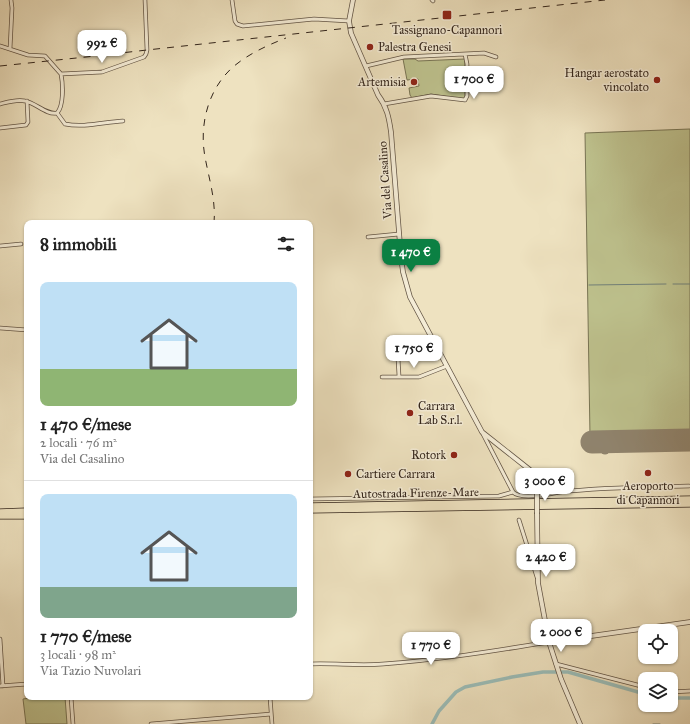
<!DOCTYPE html>
<html lang="it">
<head>
<meta charset="utf-8">
<style>
	:root { --surface:#fff; --page:#f6f6f6; --text:#222; --muted:#767676; --line:#e0e0e0; --accent:#0b8043 }
	body { margin:0; font-family:"IM FELL Great Primer",serif; background:var(--page); color:var(--text); height:100vh; display:flex; flex-direction:column; font-size:15px; white-space:nowrap }
	* { box-sizing:border-box; margin:0 }
	p { font-size:13px; color:var(--muted) }
	.icon { flex:none; width:22px; height:22px; fill:none; stroke:currentColor; stroke-width:2; stroke-linecap:round; stroke-linejoin:round }
	.map { position:relative; flex:1; overflow:hidden }
	.details { position:absolute; left:24px; top:220px; width:289px; height:480px; display:flex; flex-direction:column; background:var(--surface); border-radius:8px; box-shadow:0 1px 3px #0004 }
	.details>* { flex:none }
	.tools { position:absolute; left:638px; top:624px; display:grid; gap:8px }
	.tools a { display:grid; place-items:center; width:40px; height:40px; border-radius:8px; background:var(--surface); box-shadow:0 1px 3px #0004; font-size:20px }
	.price { position:absolute; translate:-50% -34px; padding:0 9px; border-radius:8px; background:#fff; color:#222; font-size:13px; line-height:26px; filter:drop-shadow(0 1px 2px #0008) }
	.price::after { content:''; position:absolute; left:50%; top:24px; width:12px; height:9px; margin-left:-6px; background:inherit; clip-path:polygon(0 0,100% 0,50% 100%) }
	.price.current { background:var(--accent); color:#fff }
	ul { padding:0; list-style:none }
	li { display:grid; align-content:center; gap:8px; height:212px; padding:0 16px }
	li+li { border-top:1px solid var(--line) }
	li span { display:grid; place-items:center; height:124px; border-radius:8px; color:#555 }
	li>.icon { margin-inline-start:auto }
	span .icon { width:72px; height:72px; fill:#fffc; stroke-width:1 }
	li b { font-size:17px }
	h2 { display:flex; justify-content:space-between; align-items:center; height:48px; padding:0 16px; font-size:17px }
	.map>svg:first-child { display:block }
</style>
</head>
<body>
<div class="map">
<svg width="690" height="724" viewBox="0 0 690 724">
	<rect width="100%" height="100%" fill="#eee2c0"/>
	<filter id="stains"><feTurbulence type="fractalNoise" baseFrequency=".005" numOctaves="4"/><feColorMatrix values="0 0 0 0 .2 0 0 0 0 .09 0 0 0 0 .02 0 0 0 .5 -.17"/></filter>
	<radialGradient id="worn" r=".72"><stop offset=".6" stop-color="#630" stop-opacity="0"/><stop offset="1" stop-color="#630" stop-opacity=".3"/></radialGradient>
	<!-- green -->
	<path fill="#bec28e" stroke="#787454" d="M403,59H415L418,61L465,59V98L462,99L431,94L412,98L410,95L409,88L419,86L418,79L407,80Z
		M690,129V434L590,436L585,133Z
		M37,697H65L67,724H26L23,699Z"/>
	<g fill="none" stroke-linecap="round" stroke-linejoin="round">
		<!-- stream -->
		<path stroke="#718079" stroke-width="1" d="M673,284H690
			M589,285L666,284
			M653,724H660"/>
		<!-- canal -->
		<path stroke="#9bbdb8" stroke-width="3.5" d="M671,698H690
			M432,724L439,711L456,692L465,687L512,677L543,672H568L645,694"/>
		<!-- taxiway -->
		<path stroke="#90846e" stroke-width="9" d="M605,450V442"/>
		<!-- runway -->
		<path stroke="#90846e" stroke-width="23" d="M592,442L690,440"/>
		<defs>
			<path id="minor" d="M232,0L235,21L237,24L243,26L314,19L349,21
				M432,0L433,1
				M0,46L28,55L45,56L61,74
				M10,49L12,8L11,0
				M366,66L404,57L484,53L496,57
				M61,74L102,72L144,57L146,54L147,50L145,0
				M0,104C8,102 17,99 25,101C36,103 46,115 57,113C64,106 63,84 61,74
				M384,104L431,96L465,100L467,96V64L465,54
				M57,113L65,124C84,128 104,122 123,121
				M0,128L26,125L28,122L27,101
				M368,237L399,234
				M0,246L21,244
				M0,328L27,330
				M397,341L399,376
				M382,377H419L447,366
				M483,434L513,492C520,500 550,494 560,492C603,487 646,487 689,486
				M310,499L499,496L513,492
				M519,520L537,577
				M0,639L3,686
				M310,664C334,663 360,666 383,664C439,660 494,651 549,642
				M556,664L645,687
				M0,686L27,684
				M671,692L690,691
				M71,697L73,724
				M270,697L272,724
				M151,724L271,714"/>
			<path id="tertiary" d="M353,0L349,21L351,33L378,95C387,107 389,118 391,132L401,257L403,272L410,297L482,432L530,470L536,481L537,491
				M537,514L538,583L549,642L561,679L580,724
				M549,642L690,622"/>
			<path id="motorway" d="M310,506L690,499
				M310,510L690,504
				M0,512L27,511
				M0,516H27"/>
		</defs>
		<!-- minor casing -->
		<use href="#minor" stroke="#625444" stroke-width="4.5"/>
		<!-- tertiary casing -->
		<use href="#tertiary" stroke="#625444" stroke-width="5.5"/>
		<!-- motorway casing -->
		<use href="#motorway" stroke="#33251b" stroke-width="7"/>
		<!-- minor -->
		<use href="#minor" stroke="#f4ecd6" stroke-width="3"/>
		<!-- tertiary -->
		<use href="#tertiary" stroke="#f4ecd6" stroke-width="4"/>
		<!-- motorway -->
		<use href="#motorway" stroke="#eee2c0" stroke-width="5.5"/>
		<!-- rail -->
		<path stroke="#33251b" stroke-width="1" stroke-dasharray="7 7" stroke-linecap="butt" d="M0,66L86,57L147,50L605,0
			M214,223C216,200 209,179 205,157C199,125 208,89 233,67C248,54 268,45 286,38"/>
		<defs>
			<path id="tertiary-bridge" d="M537,491V514"/>
		</defs>
		<!-- tertiary-bridge casing -->
		<use href="#tertiary-bridge" stroke="#625444" stroke-width="5.5" stroke-linecap="butt"/>
		<!-- tertiary-bridge -->
		<use href="#tertiary-bridge" stroke="#f4ecd6" stroke-width="4"/>
	</g>
	<!-- markers -->
	<g fill="#8f2418" stroke="#f4ecd6" stroke-width="1.5">
		<rect x="442" y="10" width="10" height="10" rx="2"/>
		<circle cx="370" cy="47" r="4"/>
		<circle cx="657" cy="80" r="4"/>
		<circle cx="414" cy="82" r="4"/>
		<circle cx="410" cy="413" r="4"/>
		<circle cx="454" cy="455" r="4"/>
		<circle cx="648" cy="473" r="4"/>
		<circle cx="348" cy="474" r="4"/>
	</g>
	<g text-anchor="middle" dominant-baseline="central" stroke-width="3" stroke-linejoin="round" paint-order="stroke">
		<!-- poi labels -->
		<g font-size="12" fill="#33251b" stroke="#f4ecd6" text-anchor="start">
			<text x="447" y="30" text-anchor="middle">Tassignano-Capannori</text>
			<text x="378" y="47">Palestra Genesi</text>
			<text x="649" y="73" text-anchor="end">Hangar aerostato<tspan x="649" dy="14">vincolato</tspan></text>
			<text x="406" y="82" text-anchor="end">Artemisia</text>
			<text x="418" y="406">Carrara<tspan x="418" dy="14">Lab S.r.l.</tspan></text>
			<text x="446" y="455" text-anchor="end">Rotork</text>
			<text x="356" y="474">Cartiere Carrara</text>
			<text x="648" y="486" text-anchor="middle">Aeroporto<tspan x="648" dy="14">di Capannori</tspan></text>
		</g>
		<!-- street labels -->
		<g font-size="12" fill="#33251b" stroke="#f4ecd6">
			<text transform="translate(385 180) rotate(-94)">Via del Casalino</text>
			<text transform="translate(416 493) rotate(-1)">Autostrada Firenze-Mare</text>
		</g>
	</g>
	<rect width="100%" height="100%" filter="url(#stains)"/>
	<rect width="100%" height="100%" fill="url(#worn)"/>
</svg>
<div class="tools">
<a><svg class="icon" aria-label="locate" viewBox="0 0 24 24"><circle cx="12" cy="12" r="6"/><path d="M12 2v4M12 18v4M2 12h4M18 12h4"/></svg></a>
<a><svg class="icon" aria-label="layers" viewBox="0 0 24 24"><path d="M12 4l9 5-9 5-9-5zM3 14l9 5 9-5"/></svg></a>
</div>
<b class="price" style="left:102px;top:64px">992 €</b>
<b class="price" style="left:474px;top:100px">1 700 €</b>
<b class="price current" style="left:411px;top:273px">1 470 €</b>
<b class="price" style="left:414px;top:369px">1 750 €</b>
<b class="price" style="left:545px;top:502px">3 000 €</b>
<b class="price" style="left:546px;top:578px">2 420 €</b>
<b class="price" style="left:561px;top:653px">2 000 €</b>
<b class="price" style="left:431px;top:666px">1 770 €</b>
<section class="details">
<h2>8 immobili<svg class="icon" aria-label="filters" viewBox="0 0 24 24"><path d="M4 7h16M4 17h16"/><circle cx="9" cy="7" r="2"/><circle cx="15" cy="17" r="2"/></svg></h2>
<ul>
<li><span style="background:linear-gradient(#bfe0f5 70%,#8fb573 0)"><svg class="icon" aria-label="home" viewBox="0 0 24 24"><path d="M3 11l9-7 9 7M6 9v11h12V9"/></svg></span><div><b>1 470 €/mese</b><p>2 locali · 76 m²</p><p>Via del Casalino</p></div></li>
<li><span style="background:linear-gradient(#bfe0f5 75%,#7fa58c 0)"><svg class="icon" aria-label="home" viewBox="0 0 24 24"><path d="M3 11l9-7 9 7M6 9v11h12V9"/></svg></span><div><b>1 770 €/mese</b><p>3 locali · 98 m²</p><p>Via Tazio Nuvolari</p></div></li>
</ul>
</section>
</div>
</body>
</html>
